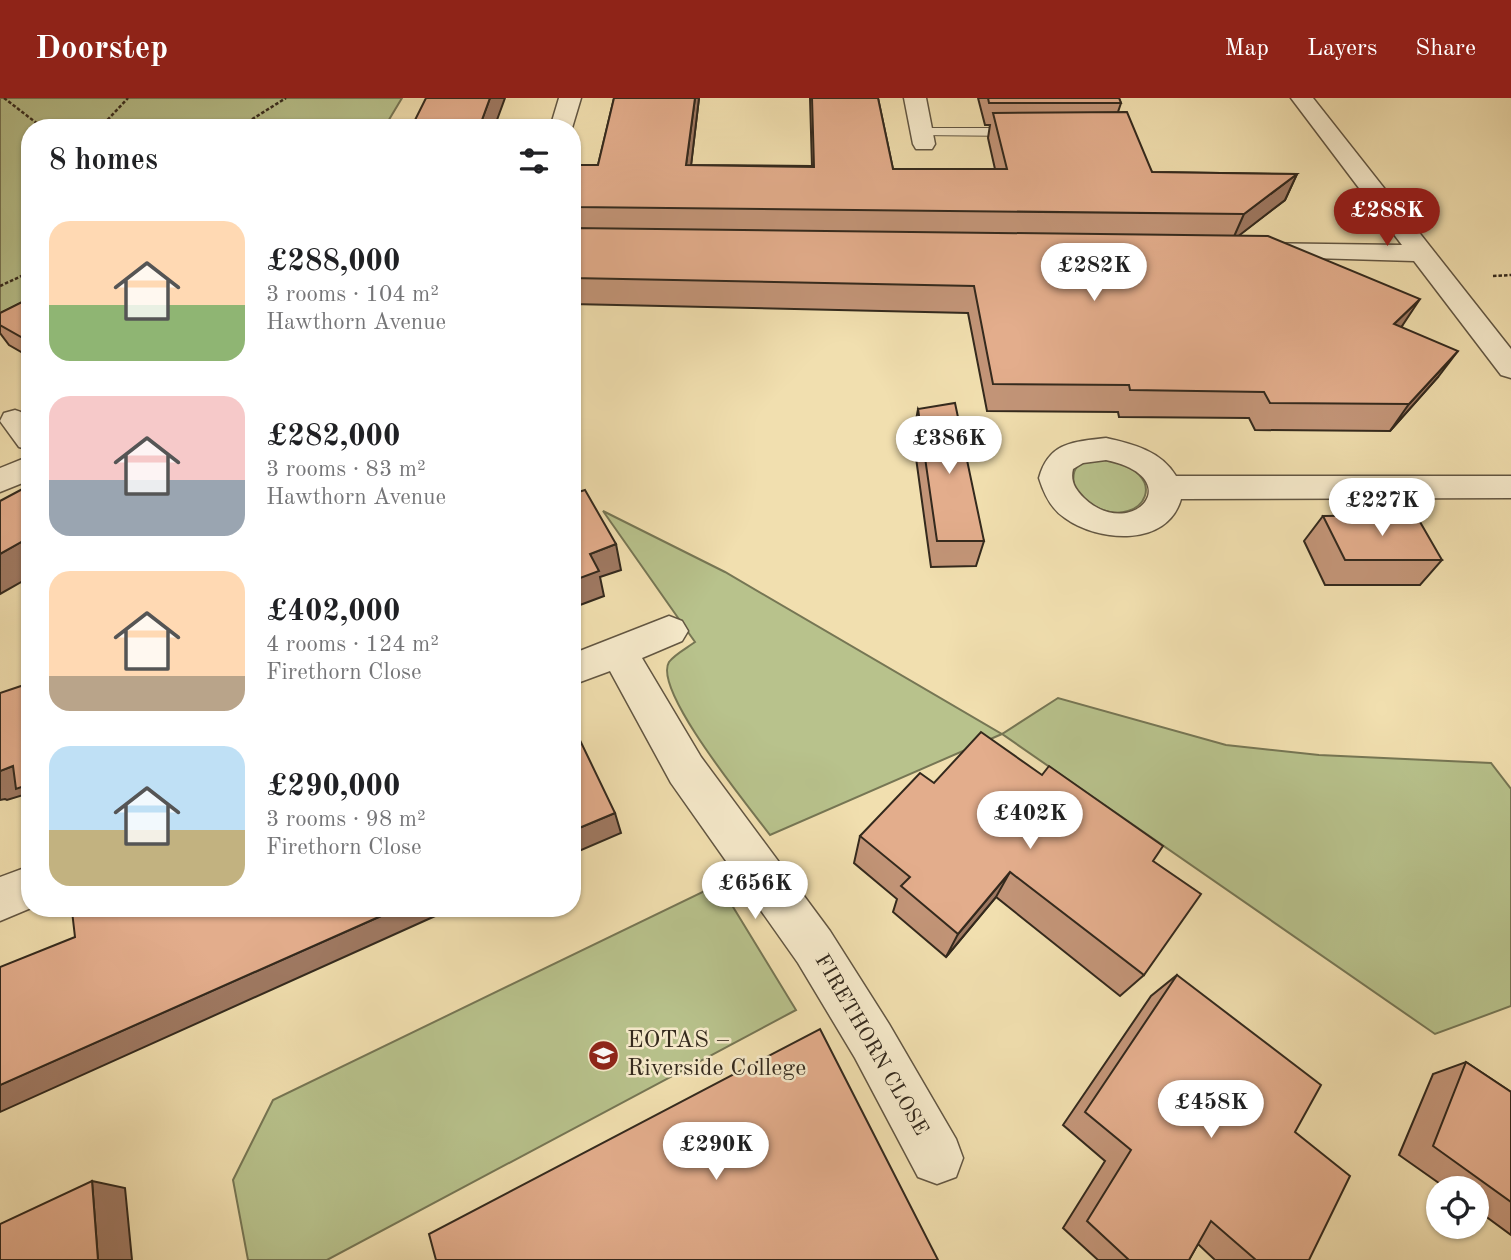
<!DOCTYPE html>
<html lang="en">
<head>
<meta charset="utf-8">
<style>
	:root { --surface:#fff; --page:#f6f6f6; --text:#202124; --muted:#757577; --accent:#8f2418 }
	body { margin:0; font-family:"Old Standard TT",serif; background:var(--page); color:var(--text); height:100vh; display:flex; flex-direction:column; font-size:26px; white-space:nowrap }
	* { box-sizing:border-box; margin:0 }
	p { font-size:23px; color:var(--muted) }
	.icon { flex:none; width:38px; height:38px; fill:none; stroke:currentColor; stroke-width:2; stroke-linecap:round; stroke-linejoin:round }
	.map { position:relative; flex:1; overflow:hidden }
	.panel { position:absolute; left:21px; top:21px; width:560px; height:798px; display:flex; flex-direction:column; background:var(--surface); border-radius:28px; box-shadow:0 2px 5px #0004 }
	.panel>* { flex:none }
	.tools { position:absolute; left:1426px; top:1078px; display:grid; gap:14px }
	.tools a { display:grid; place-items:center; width:63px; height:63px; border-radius:50%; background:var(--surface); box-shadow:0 2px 5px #0004; font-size:35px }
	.price { position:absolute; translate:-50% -60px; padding:0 16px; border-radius:24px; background:#fff; color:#222; font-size:23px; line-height:46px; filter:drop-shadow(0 2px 4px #0008) }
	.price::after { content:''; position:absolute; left:50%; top:42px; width:21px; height:16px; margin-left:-10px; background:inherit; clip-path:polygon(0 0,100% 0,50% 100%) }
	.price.on { background:var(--accent); color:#fff }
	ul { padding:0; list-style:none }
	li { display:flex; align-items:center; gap:21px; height:175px; padding:0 28px }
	li span { display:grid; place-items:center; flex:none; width:196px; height:140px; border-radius:21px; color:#555 }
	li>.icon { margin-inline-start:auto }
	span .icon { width:84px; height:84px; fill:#fffc; stroke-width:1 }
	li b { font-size:30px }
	h2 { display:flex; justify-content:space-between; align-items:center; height:84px; padding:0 28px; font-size:30px }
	header { display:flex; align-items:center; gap:42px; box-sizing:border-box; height:98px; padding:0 35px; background:var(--accent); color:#fff }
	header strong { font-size:33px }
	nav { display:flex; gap:38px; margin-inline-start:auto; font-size:24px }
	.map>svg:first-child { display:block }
</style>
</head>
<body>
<header>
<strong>Doorstep</strong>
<nav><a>Map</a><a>Layers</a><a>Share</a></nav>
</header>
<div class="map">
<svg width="1511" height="1162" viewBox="0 0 1511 1162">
	<rect width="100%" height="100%" fill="#f1dfaf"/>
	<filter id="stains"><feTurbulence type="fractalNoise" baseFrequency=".00286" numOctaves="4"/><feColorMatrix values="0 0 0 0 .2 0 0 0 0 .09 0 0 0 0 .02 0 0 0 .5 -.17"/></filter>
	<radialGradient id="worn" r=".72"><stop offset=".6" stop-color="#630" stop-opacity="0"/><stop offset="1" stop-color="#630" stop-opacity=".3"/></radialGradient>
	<!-- green -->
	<path fill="#b8c28c" stroke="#767654" stroke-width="2" d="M0,0H402L384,30H30V221L0,232Z
		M1103,361C1176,374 1143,431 1098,410C1090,406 1082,399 1075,394C1069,366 1078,365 1103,361Z
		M603,413L725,474L1002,636L1058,600L1226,647L1319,657L1491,665L1511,691V908L1435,936L1002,636L770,737C750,710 652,592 669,564C675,556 687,550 695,544Z
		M719,786L796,912L327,1162H248L233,1082L273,1002Z"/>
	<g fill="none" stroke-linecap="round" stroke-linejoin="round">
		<defs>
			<path id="service" d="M923,30H1017L1024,34L1017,38L918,37L916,34Z"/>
			<path id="minor" d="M559,0H581L572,30H550Z
				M904,0H926L935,46L932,51H916L913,46Z
				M1291,0H1313L1511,251V280L1501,277L1414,163L1244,158L1240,153L1244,148L1253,145L1402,147Z
				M15,312C37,318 30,333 30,352L19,349L0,323L4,315Z
				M1106,340C1133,346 1161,353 1176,378H1511V400L1181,401C1167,450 1098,444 1065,420C1051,411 1044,396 1039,380C1049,344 1073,344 1106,340ZM1106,362C1191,380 1131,445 1084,400C1075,391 1070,383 1073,371L1083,365Z
				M30,358V382L0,394V370Z
				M669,518L682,523L688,533L682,543L642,560L701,659L830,833L889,926L956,1041L963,1060L956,1079L937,1086L918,1079L855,960L798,865L671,685L610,573L572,587V556Z
				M30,768L31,810L0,823V779Z"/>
		</defs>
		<!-- service casing -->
		<use href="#service" stroke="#625642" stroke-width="2"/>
		<!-- minor casing -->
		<use href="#minor" stroke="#625642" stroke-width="3"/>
		<!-- path -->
		<path stroke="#33291d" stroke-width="2.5" stroke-dasharray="3.5 2" stroke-linecap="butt" d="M4,0L43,30
			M100,30L128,0
			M238,30L286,0
			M1493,178L1511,177
			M0,188L30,174"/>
		<!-- service -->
		<use href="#service" fill="#f6eacb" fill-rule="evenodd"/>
		<!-- minor -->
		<use href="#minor" fill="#f6eacb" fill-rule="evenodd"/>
	</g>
	<!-- wall -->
	<path fill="#c39578" stroke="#33291d" stroke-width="2" d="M614,0H699L691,67L812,68L810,0H878L893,71H995L988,40L990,27H985L978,0H1119L1121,5L1118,14L1152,74L1297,76L1285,102L1239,137L1402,228L1401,229L1438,279L1390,333L1255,332L1249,320L1119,319L1118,314L987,313L968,215L572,206V67H598Z
		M30,200V259L9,247L0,235V215Z
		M918,311L984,443L976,468L931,469L913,338Z
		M1323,418L1442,462L1420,487H1325L1304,443Z
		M934,685L1153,763L1144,877L1120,898L996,799L946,859L893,814L897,801L854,765L860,738Z
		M1177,877L1295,1034L1309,1162H1215L1198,1146L1189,1162H1098L1063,1130L1105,1063L1063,1027L1151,898Z
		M1466,964L1511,994V1137L1477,1112V1090H1446L1399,1057L1433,976Z"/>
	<!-- shaded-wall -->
	<path fill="#9f7962" stroke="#33291d" stroke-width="2" d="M490,0H505L494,30H479Z
		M695,0H699L688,93L686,67Z
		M1297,76L1285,102L1232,143L1244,116Z
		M1420,201L1402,228L1376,252L1394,226Z
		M1458,253L1438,279L1390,333L1409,306Z
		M30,439V479L0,496V456Z
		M616,446L621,472L600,479L604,498L572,510V483L590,456Z
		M13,668L30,680V701L23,697L7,702L5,701L0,702V673Z
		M615,715L621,735L572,756V733Z
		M1010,774L996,799L946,859L958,836Z
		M399,810H453L0,1014V987Z
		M92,1083L125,1090L132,1162H98Z"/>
	<!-- building -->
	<path fill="#e3ad8c" stroke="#33291d" stroke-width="2" d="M426,0H490L479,30H411Z
		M614,0H695L686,67L814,69L812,0H878L893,71H1007L993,15L1127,14L1152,74L1297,76L1244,116L572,109V67H598Z
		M988,0H1119L1121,5H989Z
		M572,130L1268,138L1420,201L1394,226L1458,253L1409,306L1270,305L1264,294L1130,292L1129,287L993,286L974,188L572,180Z
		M30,200V244L0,227V215Z
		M955,305L984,443H937L918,311Z
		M30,387V439L0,456V403Z
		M585,392L616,446L590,456L599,473L572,483V396Z
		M1416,417L1442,462H1345L1323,418Z
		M30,585V686L16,691L13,668L0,673V595Z
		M576,634L615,715L572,733V636Z
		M981,634L1042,677L1049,668L1163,748L1153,763L1201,796L1144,877L1010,774L958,836L901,788L910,779L860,738L920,675L934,685Z
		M80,810H399L0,987V869L75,839L72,813Z
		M1177,877L1321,987L1295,1034L1350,1078L1309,1162H1256L1211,1123L1189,1162H1129L1087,1123L1131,1052L1085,1014Z
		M820,931L938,1162H436L429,1136Z
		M1466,964L1511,994V1104L1433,1048Z
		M92,1083L98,1162H0V1126Z"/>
	<!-- icons -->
	<defs>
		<symbol id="school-disc" viewBox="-11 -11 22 22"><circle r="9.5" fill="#8f2418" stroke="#f6eacb"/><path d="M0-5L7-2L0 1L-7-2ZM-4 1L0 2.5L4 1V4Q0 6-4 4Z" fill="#fff"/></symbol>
	</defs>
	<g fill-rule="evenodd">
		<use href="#school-disc" x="586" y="940" width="35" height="35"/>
	</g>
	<g text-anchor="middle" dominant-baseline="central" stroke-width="5" stroke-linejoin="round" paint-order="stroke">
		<!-- street labels -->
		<g font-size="21" fill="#33291d" stroke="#f6eacb">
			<text transform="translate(871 947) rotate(60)">FIRETHORN CLOSE</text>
		</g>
		<!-- near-poi labels -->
		<g font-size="24" fill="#33291d" stroke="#f6eacb" text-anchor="start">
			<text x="627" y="943">EOTAS –<tspan x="627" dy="28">Riverside College</tspan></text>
		</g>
	</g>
	<rect width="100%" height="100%" filter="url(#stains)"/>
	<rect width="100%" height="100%" fill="url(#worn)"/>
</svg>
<div class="tools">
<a><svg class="icon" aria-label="locate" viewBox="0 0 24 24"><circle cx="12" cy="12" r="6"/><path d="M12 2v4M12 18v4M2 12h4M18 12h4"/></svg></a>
</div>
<b class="price on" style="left:1387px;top:150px">£288K</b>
<b class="price" style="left:1094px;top:205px">£282K</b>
<b class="price" style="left:949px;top:378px">£386K</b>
<b class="price" style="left:1382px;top:440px">£227K</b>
<b class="price" style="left:1030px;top:753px">£402K</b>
<b class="price" style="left:755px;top:823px">£656K</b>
<b class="price" style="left:1211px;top:1042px">£458K</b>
<b class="price" style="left:716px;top:1084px">£290K</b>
<section class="panel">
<h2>8 homes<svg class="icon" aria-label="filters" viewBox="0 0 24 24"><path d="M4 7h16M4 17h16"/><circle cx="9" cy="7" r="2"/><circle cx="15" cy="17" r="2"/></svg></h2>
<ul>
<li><span style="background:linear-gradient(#ffd9b3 60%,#8fb573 0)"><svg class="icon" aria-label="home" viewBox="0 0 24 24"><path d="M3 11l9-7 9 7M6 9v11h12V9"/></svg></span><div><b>£288,000</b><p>3 rooms · 104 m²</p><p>Hawthorn Avenue</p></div></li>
<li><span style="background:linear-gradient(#f6c9c9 60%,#9aa5b1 0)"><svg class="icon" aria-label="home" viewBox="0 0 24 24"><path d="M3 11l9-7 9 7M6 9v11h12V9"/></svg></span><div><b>£282,000</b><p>3 rooms · 83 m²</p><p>Hawthorn Avenue</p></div></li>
<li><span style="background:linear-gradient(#ffd9b3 75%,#b9a48a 0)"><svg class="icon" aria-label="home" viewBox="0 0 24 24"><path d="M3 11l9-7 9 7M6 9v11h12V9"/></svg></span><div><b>£402,000</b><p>4 rooms · 124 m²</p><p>Firethorn Close</p></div></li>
<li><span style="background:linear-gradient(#bfe0f5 60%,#c2b280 0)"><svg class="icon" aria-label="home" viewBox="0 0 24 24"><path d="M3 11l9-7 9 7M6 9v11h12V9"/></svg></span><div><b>£290,000</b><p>3 rooms · 98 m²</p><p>Firethorn Close</p></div></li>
</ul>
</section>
</div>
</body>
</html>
